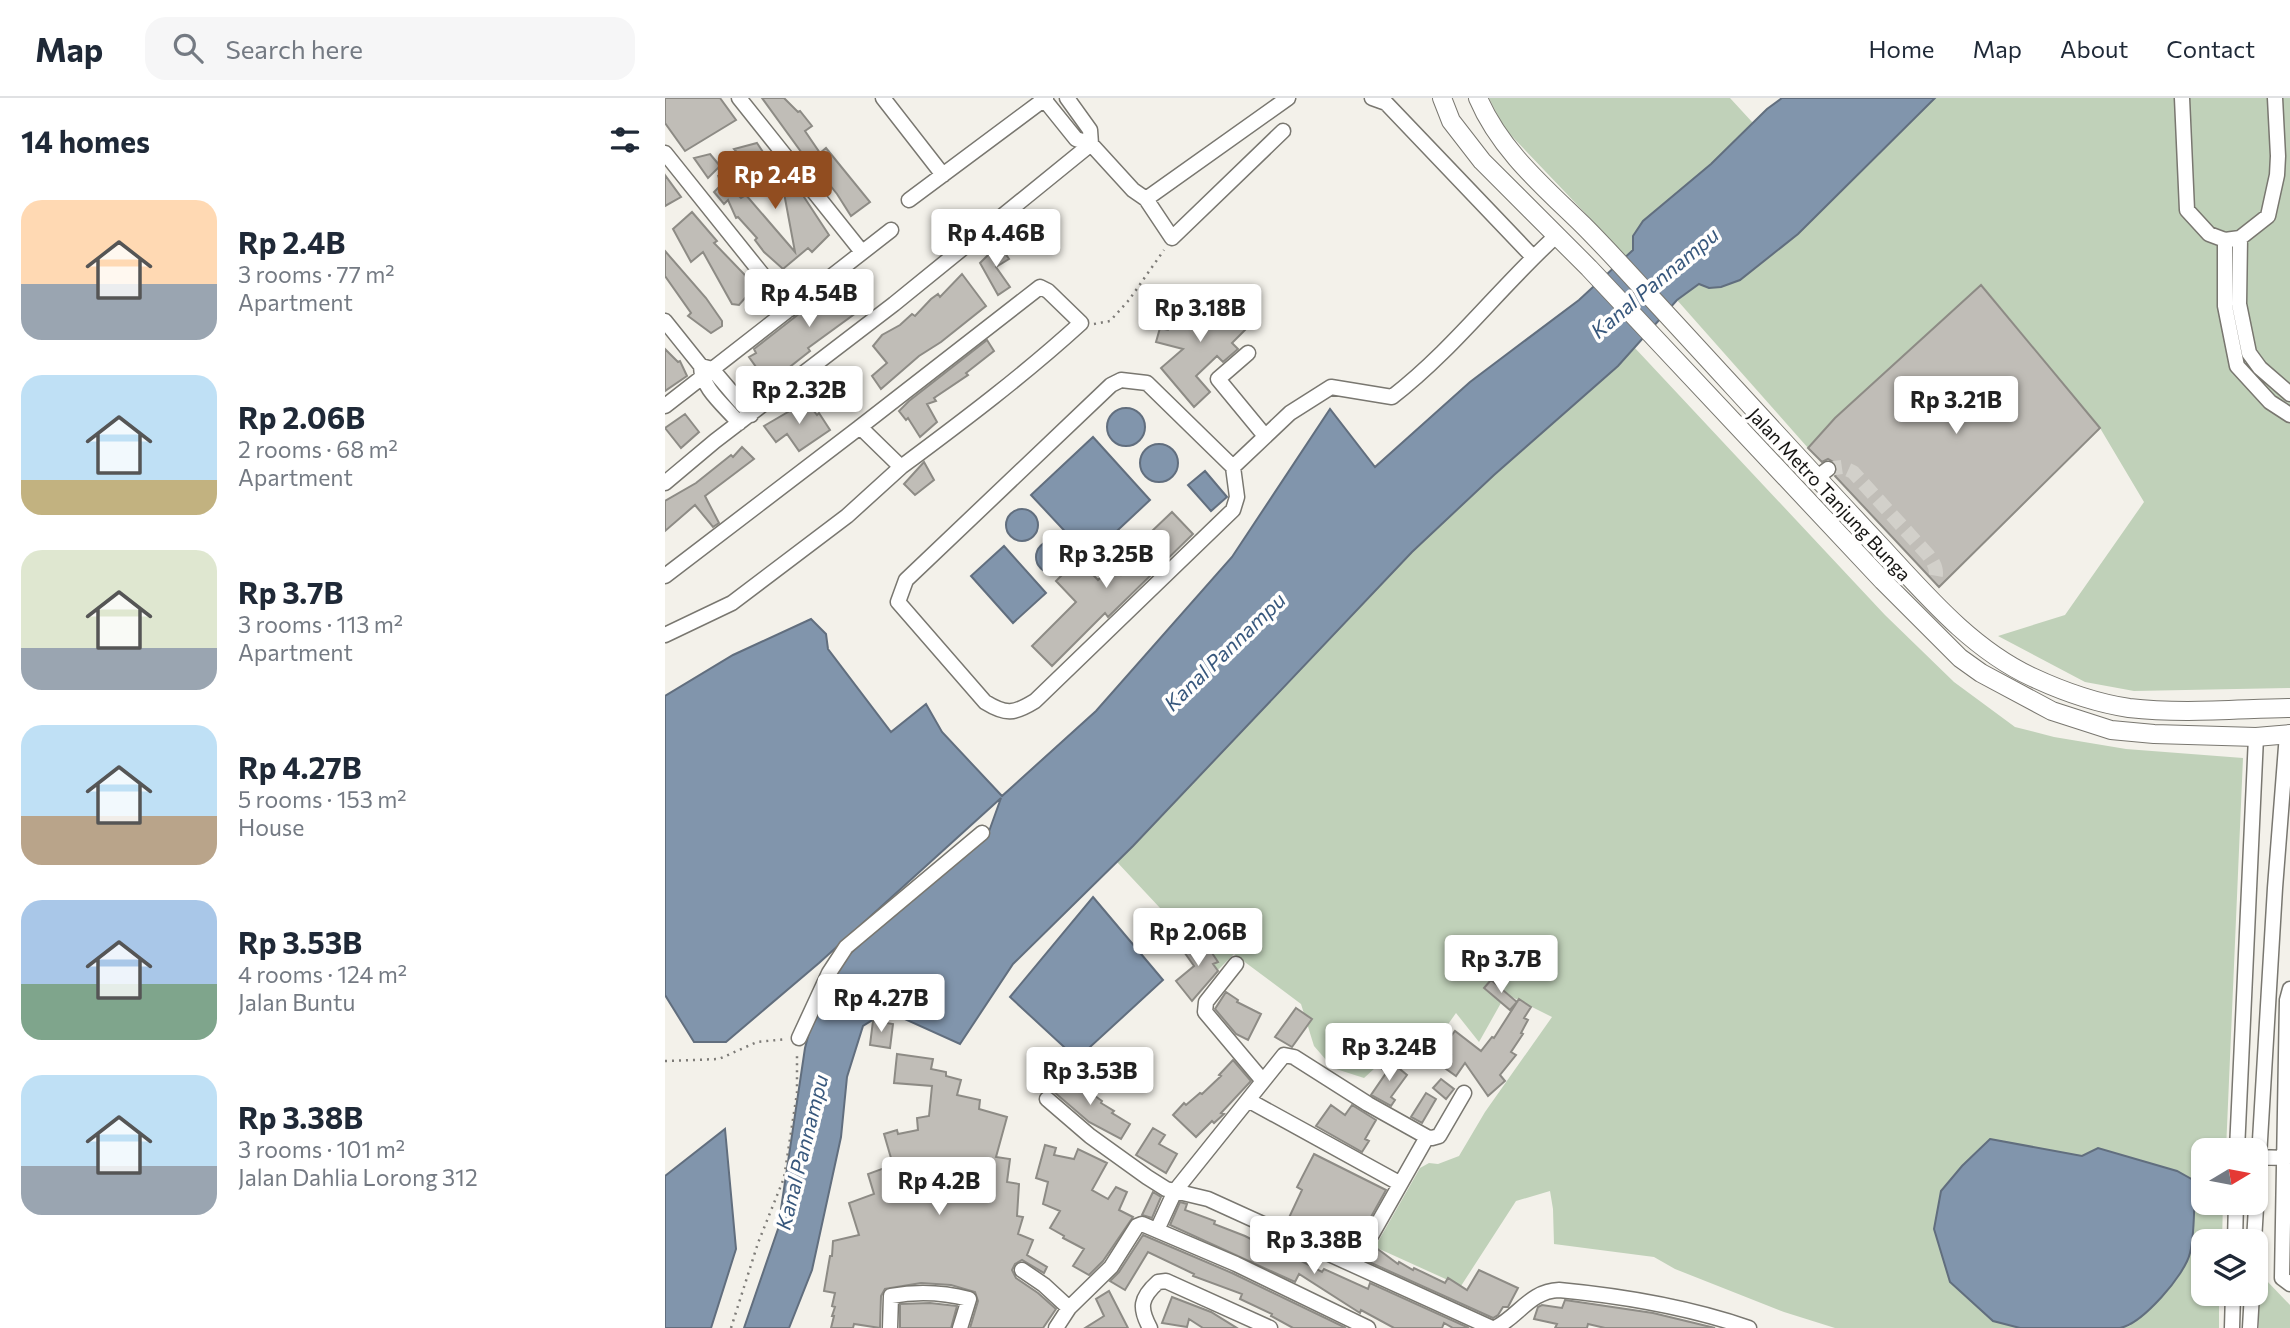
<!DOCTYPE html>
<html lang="en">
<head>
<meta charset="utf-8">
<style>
	:root { --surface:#fff; --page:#f6f6f7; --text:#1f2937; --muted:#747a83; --line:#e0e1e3; --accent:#914d20 }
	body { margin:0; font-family:Commissioner,sans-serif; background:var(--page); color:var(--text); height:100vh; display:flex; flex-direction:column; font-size:26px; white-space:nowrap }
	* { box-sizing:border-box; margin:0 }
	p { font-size:23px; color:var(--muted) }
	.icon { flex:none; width:38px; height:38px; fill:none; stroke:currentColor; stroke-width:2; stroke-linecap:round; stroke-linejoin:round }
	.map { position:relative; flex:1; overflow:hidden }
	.details { display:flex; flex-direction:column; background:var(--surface); width:665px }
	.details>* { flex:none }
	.needle { width:46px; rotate:80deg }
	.fabs { position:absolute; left:1526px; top:1040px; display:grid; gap:14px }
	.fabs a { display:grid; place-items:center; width:77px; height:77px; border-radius:14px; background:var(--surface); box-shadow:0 2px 5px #0004; font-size:35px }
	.price { position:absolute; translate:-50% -60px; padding:0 16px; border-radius:7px; background:#fff; color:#222; font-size:23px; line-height:46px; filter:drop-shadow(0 2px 4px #0008) }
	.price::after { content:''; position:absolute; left:50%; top:42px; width:21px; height:16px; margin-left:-10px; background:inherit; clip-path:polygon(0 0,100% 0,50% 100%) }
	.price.selected { background:var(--accent); color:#fff }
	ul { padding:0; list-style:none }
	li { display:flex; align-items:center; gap:21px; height:175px; padding:0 21px }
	li span { display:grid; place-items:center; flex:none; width:196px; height:140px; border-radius:21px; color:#555 }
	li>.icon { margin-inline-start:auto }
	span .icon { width:84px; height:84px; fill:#fffc; stroke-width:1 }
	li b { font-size:30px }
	h2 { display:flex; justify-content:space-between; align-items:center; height:84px; padding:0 21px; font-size:30px }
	header { display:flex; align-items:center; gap:42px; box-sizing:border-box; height:98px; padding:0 35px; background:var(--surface); border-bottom:2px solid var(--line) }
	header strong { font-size:33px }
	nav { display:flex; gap:38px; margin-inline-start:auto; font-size:24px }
	.search { width:490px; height:63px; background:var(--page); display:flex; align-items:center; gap:18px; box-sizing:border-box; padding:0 24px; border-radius:21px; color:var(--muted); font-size:26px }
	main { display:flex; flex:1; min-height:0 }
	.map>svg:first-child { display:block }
</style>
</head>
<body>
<header>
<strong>Map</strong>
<div class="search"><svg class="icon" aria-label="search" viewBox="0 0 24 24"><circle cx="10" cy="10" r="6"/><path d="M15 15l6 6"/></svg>Search here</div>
<nav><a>Home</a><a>Map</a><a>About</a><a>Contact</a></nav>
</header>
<main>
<section class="details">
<h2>14 homes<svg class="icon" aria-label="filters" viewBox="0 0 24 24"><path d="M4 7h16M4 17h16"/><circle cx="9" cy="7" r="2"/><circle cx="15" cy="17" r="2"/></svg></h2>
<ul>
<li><span style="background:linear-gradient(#ffd9b3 60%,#9aa5b1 0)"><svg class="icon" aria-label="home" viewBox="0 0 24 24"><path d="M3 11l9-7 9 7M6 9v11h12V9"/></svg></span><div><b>Rp 2.4B</b><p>3 rooms · 77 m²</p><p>Apartment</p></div></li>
<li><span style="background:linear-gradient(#bfe0f5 75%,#c2b280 0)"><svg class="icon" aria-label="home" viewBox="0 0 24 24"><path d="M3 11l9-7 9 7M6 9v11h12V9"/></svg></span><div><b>Rp 2.06B</b><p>2 rooms · 68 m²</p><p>Apartment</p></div></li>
<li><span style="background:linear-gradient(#dfe7d0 70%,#9aa5b1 0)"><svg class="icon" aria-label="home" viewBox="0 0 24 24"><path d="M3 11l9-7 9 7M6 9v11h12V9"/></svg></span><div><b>Rp 3.7B</b><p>3 rooms · 113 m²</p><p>Apartment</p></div></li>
<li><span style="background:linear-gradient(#bfe0f5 65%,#b9a48a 0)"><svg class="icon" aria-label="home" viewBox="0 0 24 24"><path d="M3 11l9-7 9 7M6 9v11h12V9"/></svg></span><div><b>Rp 4.27B</b><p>5 rooms · 153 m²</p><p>House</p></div></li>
<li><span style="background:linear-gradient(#a9c7e8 60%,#7fa58c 0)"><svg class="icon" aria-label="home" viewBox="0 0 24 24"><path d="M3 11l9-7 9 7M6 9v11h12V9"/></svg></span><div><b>Rp 3.53B</b><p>4 rooms · 124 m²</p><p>Jalan Buntu</p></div></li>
<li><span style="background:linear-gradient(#bfe0f5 65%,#9aa5b1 0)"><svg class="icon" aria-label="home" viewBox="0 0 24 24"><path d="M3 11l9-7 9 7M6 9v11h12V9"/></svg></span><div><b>Rp 3.38B</b><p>3 rooms · 101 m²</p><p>Jalan Dahlia Lorong 312</p></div></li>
</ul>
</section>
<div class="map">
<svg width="1625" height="1230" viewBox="0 0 1625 1230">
	<rect width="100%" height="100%" fill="#f3f1ea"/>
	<!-- green -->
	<path fill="#c0d1b9" d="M824,0H1065L1088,25L1046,66L978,123L968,138V152L961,158L839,30Z
		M1270,0H1625V590L1469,593L1420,584L1333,538L1400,517L1479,404L1435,330L1317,187L1171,320L1143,350L1012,202L1034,185L1044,190L1056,189L1075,182L1133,136Z
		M969,249L1220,517L1289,584L1350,629L1389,639L1461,651L1578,660L1561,1052H1538V1104H1558L1557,1143H1538V1195H1554V1230H1455L1465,1228L1530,1083L1512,1073L1434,1050L1417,1058L1325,1041L1297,1068L1276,1093L1328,1223L1355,1230H1170L1119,1214L1010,1171L989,1159L889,1146L888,1111L885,1093L851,1103L796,1188L710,1149L755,1070L764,1065L773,1066L794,1058L820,1014L887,919L841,896L814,944L791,915L774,939L738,964L722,959L699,980L668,970L649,948L636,906L569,856L553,872L452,764L747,454L829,377L953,268Z
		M1601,1182L1625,1207V1230H1594L1593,1204L1595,1183Z"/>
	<!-- water -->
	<path fill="#8195ac" stroke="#616e7e" stroke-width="2" d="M1117,0H1270L1133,136L1075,182L1056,189L1044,190L1034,186L1012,202L953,268L829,377L747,454L468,748L348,866L295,946L222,913L198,928L182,979L176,1039L147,1172L124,1230H79L113,1131L140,950L147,923L176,864L216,827L322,739L336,700L154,865L61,944H29L0,897V598L68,557L146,521L161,536L163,551L226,634L261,606L277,634L337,698L431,613L567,459L665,311L710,369L805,284L914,202L968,152V138L978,123L1046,66L1102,11Z
		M442 329a19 19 0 1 1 38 0a19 19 0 1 1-38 0Z
		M428,339L485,402L424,459L366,397Z
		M475 365a19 19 0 1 1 38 0a19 19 0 1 1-38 0Z
		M540,373L562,399L546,413L523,387Z
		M341 427a16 16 0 1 1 32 0a16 16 0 1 1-32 0Z
		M371 459a16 16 0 1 1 32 0a16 16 0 1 1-32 0Z
		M339,448L381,495L348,525L306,478Z
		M428,799L498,882L412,961L345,899Z
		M60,1031L71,1151L46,1230H0V1078Z
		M1325,1041L1417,1058L1433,1050L1512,1073L1530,1083C1529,1103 1530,1136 1525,1155C1520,1177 1477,1226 1455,1230H1355L1328,1223L1285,1184L1269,1131L1276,1093L1297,1068Z"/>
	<!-- building -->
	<path fill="#c0bdb7" stroke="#8d8b85" stroke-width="2" d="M0,0H55L71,22L20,53L0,25Z
		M97,0H119L133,14L135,13L147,28L140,33L155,55L161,50L205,104L186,118L172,96L152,71L150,73Z
		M92,45L102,60L105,58L130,97L135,93L164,137L147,154L143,150L118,171L99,154L90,142L92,140L73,119L71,120L63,102L59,106L49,94L56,87L53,77L76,100L81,97L130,154L119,95L111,100L69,51Z
		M45,56L55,68L43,80L29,60Z
		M0,77L16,99L0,108Z
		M27,114L52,143L49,145L79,176L88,191L74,207L67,206L38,154L26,164L8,131Z
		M334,146L344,161L331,169L345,189L333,197L315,165Z
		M0,153L41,200L57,223V228L46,235L23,218L26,215L0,178Z
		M185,176L206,204L143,250L145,253L103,286L84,259L91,255L89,251Z
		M297,176L321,208L276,244L254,258L216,291L207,278L222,265L208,248L217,237L235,227L247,216L250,218L266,201L273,196L275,199Z
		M1316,187L1435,330L1274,489L1170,378L1173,371L1170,365L1163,361L1157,364L1143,350L1170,320Z
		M540,196L554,210L560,205L583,229L567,245L573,251L558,264L552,258L531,278L545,294L529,309L496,270L518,251L491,244L495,230L503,232Z
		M322,242L329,253L301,275L303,277L269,300L271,303L262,306L272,324L255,339L243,320L241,322L234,313L244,303Z
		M0,251L13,264L15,263L22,278L0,293Z
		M138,299L152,317L154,315L165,332L134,353L122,336L111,344L99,328L128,311Z
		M20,316L34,334L16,350L0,330Z
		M77,349L89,361L40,398L54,425L48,429L30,407L0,433V403L31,385L66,357L68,359Z
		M259,364L269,382L250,397L239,386Z
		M507,414L528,436L443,519L440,515L387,568L367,548L411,504L391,483L413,461L433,482L448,468L456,477L493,440L487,433Z
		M535,837L553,864L548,866L553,873L527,903L511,883L529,868L517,851Z
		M826,882L852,904L845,912L819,890Z
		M561,894L573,902L572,904L596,916L583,942L571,936L550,911Z
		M854,901L866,909L859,920L863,922L856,935L858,936L846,954L851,957L835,977L840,983L823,998L800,965L791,978L777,968L786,957L777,950L790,933L816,953L827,939L829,940Z
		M631,910L647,921L627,949L610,939Z
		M208,923L228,926L225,950L205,947Z
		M232,956L268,961L266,971L281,974V978L296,982L292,997L315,1002L314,1011L342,1019L331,1059L345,1061L342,1084L354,1086L352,1118L358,1119L353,1136L368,1142L362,1157L382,1169L379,1175L357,1162L350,1166L347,1172L351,1180L373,1195L391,1211L378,1230H305L313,1203L310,1194L286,1187L256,1185L220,1191L216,1198L215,1230L189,1226L188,1230H166L169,1218H167L170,1209L167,1208L170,1195L159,1193L165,1158H167L168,1143L194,1137L184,1105L209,1096L203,1076L228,1067L219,1036L232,1032L233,1036L253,1032L252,1020L264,1018L267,988L229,985Z
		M568,962L586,983L556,1015L559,1016L549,1025L547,1023L531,1039L508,1017L519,1005L521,1007L535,995L537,996L556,978L554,977Z
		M724,962L742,977L726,999L730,1002L726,1008L706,997L721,975L717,971Z
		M400,976L437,1003L436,1005L449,1013L447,1015L465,1026L456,1041L424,1024L388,993Z
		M776,981L789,991L781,1001L768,990Z
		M761,995L771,1001L757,1025L746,1019Z
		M666,1007L680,1017L687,1007L711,1022L700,1041L704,1043L697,1054L651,1028Z
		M488,1030L500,1037L494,1046L512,1056L501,1075L471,1057Z
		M380,1047L391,1050L389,1057L409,1061L413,1051L442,1065L427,1092L443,1101L451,1089L462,1094L454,1112L468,1119L438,1163L424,1177L408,1168L419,1151L398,1140L399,1138L385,1130L395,1113L378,1106L383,1084L371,1080Z
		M649,1056L721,1092L692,1144L683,1138L676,1148L648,1131L645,1137L621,1126L637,1092L632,1089Z
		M488,1094L496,1099L487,1120L477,1117Z
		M515,1104L522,1106L520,1112L550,1123L549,1126L580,1138L611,1154L612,1150L657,1174L659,1171L703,1191L705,1185L804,1230H788L779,1225L777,1230H729L696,1212L695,1215L634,1176L630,1184L505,1127Z
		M478,1137L567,1175L681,1230H628L606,1218L607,1216L575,1201L577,1196L528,1178L529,1176L483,1154L460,1192L445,1183L454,1174Z
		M710,1149L733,1166L734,1164L748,1172L749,1170L780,1185L783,1180L802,1192L814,1172L853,1190L843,1209H838L833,1217L828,1220L704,1164Z
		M444,1193L463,1230H420L439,1218L431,1201Z
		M507,1199L546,1214L572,1230H538L524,1221L522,1229L497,1225Z
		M900,1202L988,1215L1050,1230H940L923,1226L922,1230H890L892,1226L869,1221L873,1209L877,1207L897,1210Z
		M265,1205L292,1208L286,1230H235V1206Z"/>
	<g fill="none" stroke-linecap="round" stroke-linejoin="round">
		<!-- minor-tunnel -->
		<path stroke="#d2d0ca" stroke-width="14" stroke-dasharray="14 7" stroke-linecap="butt" d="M1163,371L1177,369L1188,374L1263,457C1269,465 1274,473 1269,483"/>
		<defs>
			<path id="minor" d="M74,0L197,154
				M218,0L278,77
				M378,0L411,41L426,46L468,92L481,101L623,0
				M402,0L425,32L426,46
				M707,0L721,5L868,159
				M1517,0L1522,112L1544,136L1560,142L1575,140L1603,118L1612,77L1613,58L1610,0
				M0,55L125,211
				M481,101L507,140L618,33
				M244,102L381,0
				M1575,140L1574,206L1584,255L1595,270L1625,296
				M1560,142V208L1572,268L1605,304L1625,317
				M375,189L383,193L416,225C359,277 298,323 236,369L195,329Z
				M0,223L36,268
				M583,255L553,281L600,338
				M0,308L226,132
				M74,325C60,308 36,290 36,268L47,271L86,317
				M568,369L482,285L456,282L446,287L241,482L233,504L320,604C341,617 349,616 370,603L568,412L572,399L568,369L625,315L666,289L727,299C788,252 834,190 891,138
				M1151,380L1163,371
				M0,385L50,343L229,206L426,46
				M0,478L195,329
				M0,537L67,505L182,418L236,369
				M571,866L541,904L540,914L598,983
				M1625,891L1622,902L1617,1180L1625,1186
				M134,940L164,875L181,849L317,735
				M382,1001L425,1038L482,1079L501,1091L543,1101L827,1230
				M583,1002L734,1085
				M1572,1052L1591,639
				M1591,1059L1621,1060
				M492,1132L510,1093L619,957L629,959L703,1006L762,1039
				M1570,1143L1571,1104
				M1589,1143L1610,790L1622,636
				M690,1166L762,1039L767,1040L774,1038L799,995
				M357,1172L379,1187L404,1210
				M225,1230L226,1198C253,1193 277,1194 304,1201L295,1230
				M391,1230L404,1210L446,1169L472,1128L477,1126L571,1166L703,1230
				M485,1230C474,1210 475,1200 493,1184L501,1183L605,1230
				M830,1230C854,1218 865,1193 894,1192C958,1198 1023,1209 1084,1230
				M1567,1230L1568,1195
				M1585,1230L1587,1195"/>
			<path id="major" d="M777,0L786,23L817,63L924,170L1218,483L1295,560L1316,575L1387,613L1446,632L1489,636L1591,639L1625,636
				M813,0C835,52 879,89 918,127C940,149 960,171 981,194C1057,276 1133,360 1210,442C1257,492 1304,550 1367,579C1397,593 1431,605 1464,610C1517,616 1572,611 1625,610"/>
		</defs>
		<!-- minor casing -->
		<use href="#minor" stroke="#797770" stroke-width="17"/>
		<!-- major casing -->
		<use href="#major" stroke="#797770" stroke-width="20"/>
		<!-- path -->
		<path stroke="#7d7b77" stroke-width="2.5" stroke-dasharray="2 5" stroke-linecap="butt" d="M429,226L445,223L464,202L499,152
			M0,963L54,961L92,944L122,941
			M66,1230L93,1145L119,1080L132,995V955"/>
		<!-- minor -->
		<use href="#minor" stroke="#fff" stroke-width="14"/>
		<!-- major -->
		<use href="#major" stroke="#fff" stroke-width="18"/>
	</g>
	<g text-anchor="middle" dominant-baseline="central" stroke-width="7" stroke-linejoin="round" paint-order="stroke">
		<!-- street labels -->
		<g font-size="19" fill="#151412" stroke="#fffefd">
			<text transform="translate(1165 396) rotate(47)">Jalan Metro Tanjung Bunga</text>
		</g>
		<!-- water labels -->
		<g font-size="21" font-style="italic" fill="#37577c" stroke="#fffefd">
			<text transform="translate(989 184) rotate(-40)">Kanal Pannampu</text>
			<text transform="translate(559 553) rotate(-44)">Kanal Pannampu</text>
			<text transform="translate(136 1054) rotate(-76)">Kanal Pannampu</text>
		</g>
	</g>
</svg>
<div class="fabs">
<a><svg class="needle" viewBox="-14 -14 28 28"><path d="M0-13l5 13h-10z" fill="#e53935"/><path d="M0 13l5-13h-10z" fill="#747a83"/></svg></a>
<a><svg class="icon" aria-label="layers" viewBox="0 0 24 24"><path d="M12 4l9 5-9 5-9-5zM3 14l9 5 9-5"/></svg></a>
</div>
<b class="price selected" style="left:110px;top:113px">Rp 2.4B</b>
<b class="price" style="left:331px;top:171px">Rp 4.46B</b>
<b class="price" style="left:144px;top:231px">Rp 4.54B</b>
<b class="price" style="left:535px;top:246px">Rp 3.18B</b>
<b class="price" style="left:134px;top:328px">Rp 2.32B</b>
<b class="price" style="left:1291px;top:338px">Rp 3.21B</b>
<b class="price" style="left:441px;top:492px">Rp 3.25B</b>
<b class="price" style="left:533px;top:870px">Rp 2.06B</b>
<b class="price" style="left:836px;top:897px">Rp 3.7B</b>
<b class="price" style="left:216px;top:936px">Rp 4.27B</b>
<b class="price" style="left:724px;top:985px">Rp 3.24B</b>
<b class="price" style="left:425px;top:1009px">Rp 3.53B</b>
<b class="price" style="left:274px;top:1119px">Rp 4.2B</b>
<b class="price" style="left:649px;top:1178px">Rp 3.38B</b>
</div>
</main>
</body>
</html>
